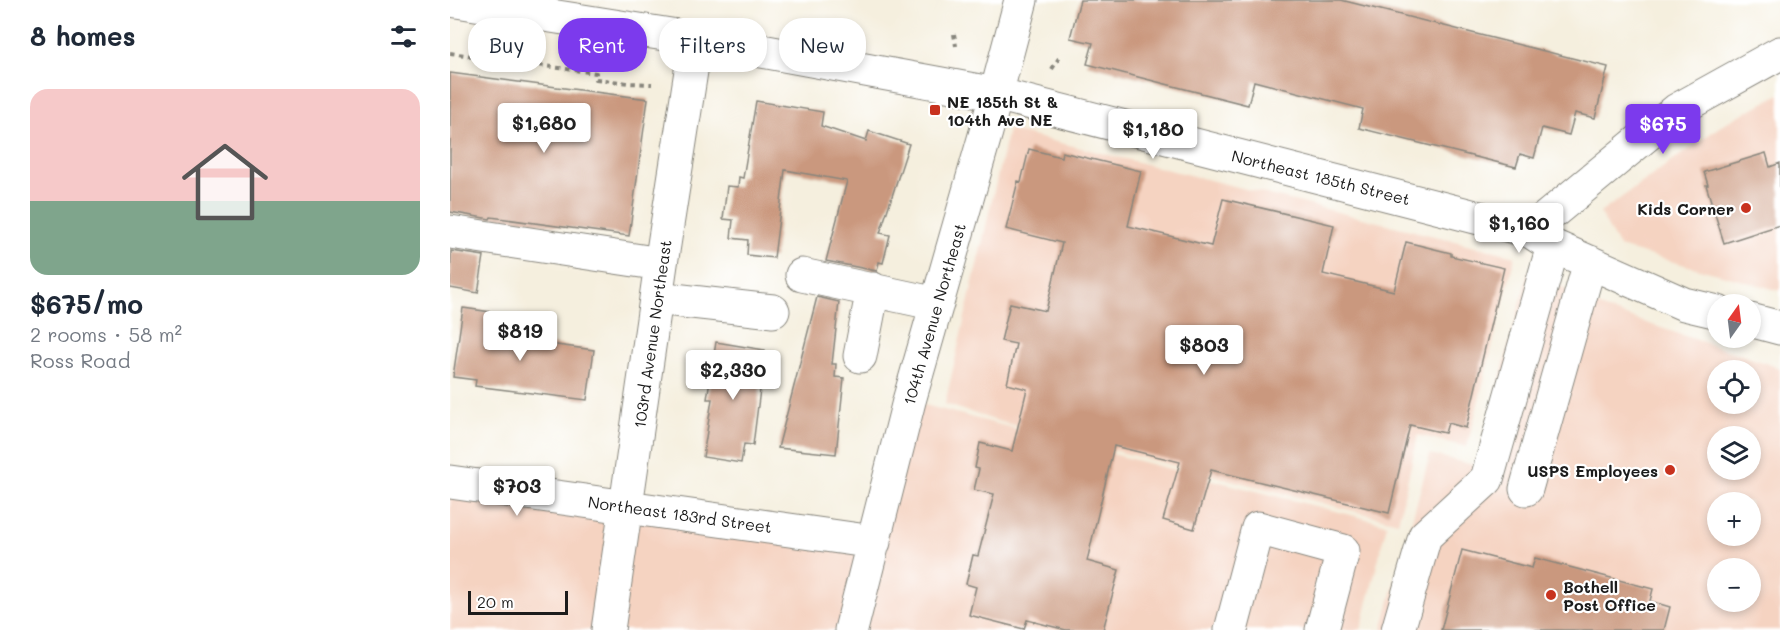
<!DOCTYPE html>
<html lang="en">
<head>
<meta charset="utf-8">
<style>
	:root { --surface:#fff; --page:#f6f6f7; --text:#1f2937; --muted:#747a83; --line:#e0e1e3; --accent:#7c3aed }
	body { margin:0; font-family:Mali,sans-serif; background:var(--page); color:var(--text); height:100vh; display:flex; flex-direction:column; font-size:22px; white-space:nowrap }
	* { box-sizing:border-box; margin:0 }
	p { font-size:20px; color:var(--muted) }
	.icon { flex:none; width:33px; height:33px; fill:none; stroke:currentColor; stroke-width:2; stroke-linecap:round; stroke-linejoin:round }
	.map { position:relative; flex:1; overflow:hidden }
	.sheet { display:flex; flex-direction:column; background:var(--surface); width:450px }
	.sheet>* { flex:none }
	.top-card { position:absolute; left:18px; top:18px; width:570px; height:54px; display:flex; gap:12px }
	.needle { width:39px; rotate:14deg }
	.controls { position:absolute; left:1257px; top:294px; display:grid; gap:12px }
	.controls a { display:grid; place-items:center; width:54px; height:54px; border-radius:50%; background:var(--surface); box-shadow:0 3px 9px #0003; font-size:30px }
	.scale { position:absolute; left:18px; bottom:15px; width:100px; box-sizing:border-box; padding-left:6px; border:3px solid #1c1c1c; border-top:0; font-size:16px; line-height:21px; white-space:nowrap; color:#1c1c1c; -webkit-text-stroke:4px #fff; paint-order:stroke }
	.price { position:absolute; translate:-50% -51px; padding:0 14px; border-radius:6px; background:#fff; color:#222; font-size:20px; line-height:39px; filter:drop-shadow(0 2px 3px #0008) }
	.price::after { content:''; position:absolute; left:50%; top:36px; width:18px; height:14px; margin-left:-9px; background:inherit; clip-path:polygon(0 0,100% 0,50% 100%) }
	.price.on { background:var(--accent); color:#fff }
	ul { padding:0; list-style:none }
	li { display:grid; align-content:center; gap:12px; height:318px; padding:0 30px }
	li+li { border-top:2px solid var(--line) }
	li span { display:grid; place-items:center; height:186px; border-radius:18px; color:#555 }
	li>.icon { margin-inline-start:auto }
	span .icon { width:108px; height:108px; fill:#fffc; stroke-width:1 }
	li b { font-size:26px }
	h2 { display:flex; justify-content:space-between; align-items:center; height:72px; padding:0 30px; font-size:26px }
	.chip { padding:0 21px; border-radius:24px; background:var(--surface); box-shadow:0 3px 9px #0003; font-size:21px; line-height:54px }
	.chip.on { background:var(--accent); color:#fff }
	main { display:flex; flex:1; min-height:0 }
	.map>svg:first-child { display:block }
</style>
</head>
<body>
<main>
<section class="sheet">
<h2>8 homes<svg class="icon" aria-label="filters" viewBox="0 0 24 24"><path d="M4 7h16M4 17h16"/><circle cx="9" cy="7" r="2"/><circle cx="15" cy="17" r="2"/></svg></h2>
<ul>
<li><span style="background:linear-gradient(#f6c9c9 60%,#7fa58c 0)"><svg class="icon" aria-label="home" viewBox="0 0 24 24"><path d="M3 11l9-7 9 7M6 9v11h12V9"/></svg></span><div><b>$675/mo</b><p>2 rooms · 58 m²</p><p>Ross Road</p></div></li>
</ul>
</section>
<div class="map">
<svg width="1330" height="630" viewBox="0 0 1330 630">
	<rect width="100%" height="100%" fill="#fff"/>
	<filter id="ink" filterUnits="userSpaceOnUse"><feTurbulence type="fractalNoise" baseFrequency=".0167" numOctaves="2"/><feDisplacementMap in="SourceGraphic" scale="12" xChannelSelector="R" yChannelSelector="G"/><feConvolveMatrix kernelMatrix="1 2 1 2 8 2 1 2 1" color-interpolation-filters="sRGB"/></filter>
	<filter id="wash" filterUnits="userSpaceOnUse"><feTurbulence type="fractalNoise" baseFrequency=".008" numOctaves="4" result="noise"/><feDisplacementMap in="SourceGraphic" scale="24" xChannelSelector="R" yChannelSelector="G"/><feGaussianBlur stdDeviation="1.35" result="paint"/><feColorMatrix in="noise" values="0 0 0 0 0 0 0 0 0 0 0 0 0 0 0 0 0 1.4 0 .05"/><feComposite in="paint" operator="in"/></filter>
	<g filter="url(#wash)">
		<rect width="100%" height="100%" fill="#f5efde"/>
		<!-- built -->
		<path fill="#f5d3c1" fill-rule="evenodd" d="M1330,94V291L1169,247L1150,213L1275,123Z
			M558,130L1065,256L1017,447L968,435L948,522L547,421L495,404Z
			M1079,270L1152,308L1330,368V630H932L980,454L1027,466ZM1268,370H1300V404H1268ZM1268,436H1300V470H1268ZM1268,502H1300V536H1268ZM1268,568H1300V602H1268Z
			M459,401L758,479L937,524L911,630H0V482L423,542Z"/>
		<g id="blocks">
			<!-- building -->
			<path fill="#ca987e" d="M630,0H891L1158,67L1145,118L1125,113L1119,135L1092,128L1084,158L1070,154L1066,167L909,128L913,109L804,81L798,105L637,64L643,43L620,38Z
				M0,73L198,99L179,236L41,217L40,219L0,212Z
				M306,101L373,112L371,126L416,141L419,131L459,144L430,233L440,235L433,263L429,262L427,271L376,261L397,181L335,170L324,258L297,255L298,240L281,238L283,220L273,219L277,186L288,187L289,177L293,178Z
				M579,149L611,157L612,152L691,171L678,226L761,246L773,199L884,225L873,274L944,291L956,242L1001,253V256L1054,268L1016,428L998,423L995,433L960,425L939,513L761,470L744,529L713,520L730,462L664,446L637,561L669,570L653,630H616L577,620L574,629L519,615L526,587L516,584L523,555L528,556L544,494L524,490L529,469L525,468L530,443L562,451L577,389L557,384L566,344L551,341L560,303L596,311L612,243L556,229L568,181L571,182Z
				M1316,153L1320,167L1330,163V225L1274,243L1256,185H1258L1254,172Z
				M1,251L34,256L28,293L0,288Z
				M367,297L389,302L382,364H386L385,377L394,378L386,454L328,448Z
				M13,308L41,312L37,339L91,343L144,350L137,400L25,386L26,380L3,377Z
				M266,342L315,350L303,445L294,444L291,463L253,457L262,399H257Z
				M1012,550L1082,568L1085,558L1203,589L1200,601L1220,607L1214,630H991Z"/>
		</g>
	</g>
	<g filter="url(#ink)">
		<use href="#blocks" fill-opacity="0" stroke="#88867d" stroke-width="1.5"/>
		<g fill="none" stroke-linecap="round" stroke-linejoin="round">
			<defs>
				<path id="minor" d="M0,0L246,39L546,94L1080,231L1103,246L1234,304L1268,312
					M1080,231L1227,110L1330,53
					M0,232L211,264
					M352,275L487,304
					M206,298L323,311
					M1300,320L1330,328
					M410,356L423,289
					M0,482L424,542
					M1076,489L1140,262
					M158,630L211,264L246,39
					M401,630L459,401L536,132L571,0
					M781,630L808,528L893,551L872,630
					M948,630L975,536L1037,479L1103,246"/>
			</defs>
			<!-- minor casing -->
			<use href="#minor" stroke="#88867d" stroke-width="35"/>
			<!-- path -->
			<path stroke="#88867d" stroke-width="4" stroke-dasharray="4.5 4.5" stroke-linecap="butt" d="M504,34L506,46
				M0,53L146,73V79L178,83L202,84
				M602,69L609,58"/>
			<!-- minor -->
			<use href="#minor" stroke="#fff" stroke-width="33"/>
		</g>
	</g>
	<!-- markers -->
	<g fill="#c8321e" stroke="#fff" stroke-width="2">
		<rect x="479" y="104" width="12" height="12" rx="3"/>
		<circle cx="1296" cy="208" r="6"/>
		<circle cx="1220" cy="470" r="6"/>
		<circle cx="1101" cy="595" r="6"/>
	</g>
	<g text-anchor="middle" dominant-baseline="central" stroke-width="4.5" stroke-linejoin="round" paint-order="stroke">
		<!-- poi labels -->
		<g font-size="16" font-weight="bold" fill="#1c1c1c" stroke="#fff" text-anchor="start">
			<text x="497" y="101">NE 185th St &amp;<tspan x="497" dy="18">104th Ave NE</tspan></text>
			<text x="1284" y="208" text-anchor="end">Kids Corner</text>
			<text x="1208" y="470" text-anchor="end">USPS Employees</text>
			<text x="1113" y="586">Bothell<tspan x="1113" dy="18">Post Office</tspan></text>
		</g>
		<!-- street labels -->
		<g font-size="16" fill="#1c1c1c" stroke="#fff">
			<text transform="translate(871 177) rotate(14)">Northeast 185th Street</text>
			<text transform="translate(484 314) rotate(-74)">104th Avenue Northeast</text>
			<text transform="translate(202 334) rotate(-82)">103rd Avenue Northeast</text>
			<text transform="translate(230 514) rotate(8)">Northeast 183rd Street</text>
		</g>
	</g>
</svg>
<div class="controls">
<a><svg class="needle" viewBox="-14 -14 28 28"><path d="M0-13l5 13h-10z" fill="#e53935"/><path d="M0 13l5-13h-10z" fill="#747a83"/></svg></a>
<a><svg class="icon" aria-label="locate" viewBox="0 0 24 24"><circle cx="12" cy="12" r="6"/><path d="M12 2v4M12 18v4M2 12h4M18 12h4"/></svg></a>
<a><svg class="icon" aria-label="layers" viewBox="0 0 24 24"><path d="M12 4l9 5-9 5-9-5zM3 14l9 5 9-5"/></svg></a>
<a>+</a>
<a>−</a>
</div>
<div class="scale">20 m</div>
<b class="price" style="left:94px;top:154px">$1,680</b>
<b class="price on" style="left:1213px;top:155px">$675</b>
<b class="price" style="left:703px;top:160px">$1,180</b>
<b class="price" style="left:1069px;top:254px">$1,160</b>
<b class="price" style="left:70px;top:362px">$819</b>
<b class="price" style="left:754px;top:376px">$803</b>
<b class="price" style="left:283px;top:401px">$2,330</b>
<b class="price" style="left:67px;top:517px">$703</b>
<div class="top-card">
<a class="chip">Buy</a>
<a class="chip on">Rent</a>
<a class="chip">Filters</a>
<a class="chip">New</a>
</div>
</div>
</main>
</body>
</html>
